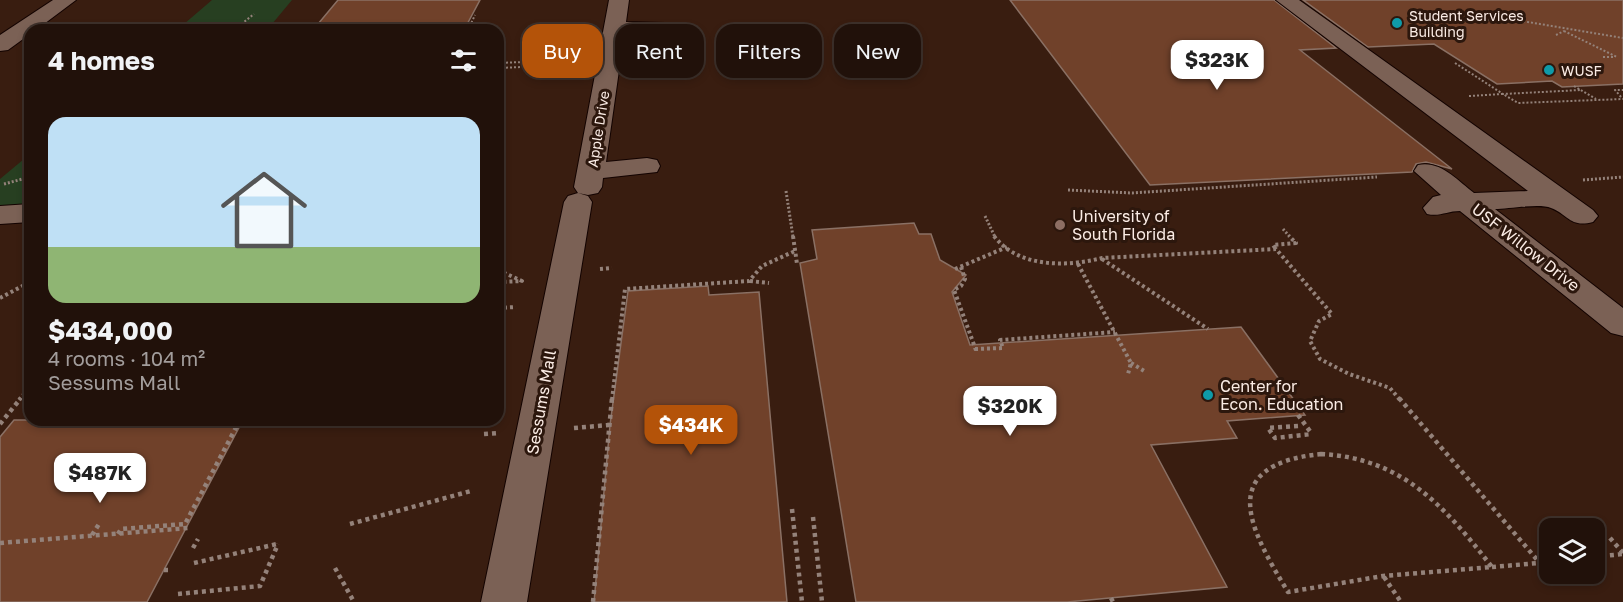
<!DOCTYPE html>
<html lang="en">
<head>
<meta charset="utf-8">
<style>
	:root { --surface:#21110a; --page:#2d1f18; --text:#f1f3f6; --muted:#a29d9c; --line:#3e312b; --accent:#b45309 }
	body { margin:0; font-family:"Golos Text",sans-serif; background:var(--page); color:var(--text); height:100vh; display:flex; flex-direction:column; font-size:22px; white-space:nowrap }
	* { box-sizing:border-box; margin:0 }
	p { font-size:20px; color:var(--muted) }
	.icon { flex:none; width:33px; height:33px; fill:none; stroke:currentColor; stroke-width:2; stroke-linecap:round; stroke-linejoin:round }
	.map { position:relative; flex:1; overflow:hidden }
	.panel { position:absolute; left:24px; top:24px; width:480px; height:402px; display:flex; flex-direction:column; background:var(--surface); border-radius:18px; box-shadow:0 3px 9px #0003,0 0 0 2px var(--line) }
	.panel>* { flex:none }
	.hud { position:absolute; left:522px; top:24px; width:570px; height:54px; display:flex; gap:12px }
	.tools { position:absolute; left:1539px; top:518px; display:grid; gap:12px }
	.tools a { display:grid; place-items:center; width:66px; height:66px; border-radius:12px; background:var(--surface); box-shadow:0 3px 9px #0003,0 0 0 2px var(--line); font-size:30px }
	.price { position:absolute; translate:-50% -51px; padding:0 14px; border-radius:12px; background:#fff; color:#222; font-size:20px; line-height:39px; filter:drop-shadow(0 2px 3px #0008) }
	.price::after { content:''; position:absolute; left:50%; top:36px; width:18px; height:14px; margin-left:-9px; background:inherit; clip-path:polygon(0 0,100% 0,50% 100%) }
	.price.current { background:var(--accent); color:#fff }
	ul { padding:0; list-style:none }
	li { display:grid; align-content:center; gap:12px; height:318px; padding:0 24px }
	li span { display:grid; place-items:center; height:186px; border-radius:18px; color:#555 }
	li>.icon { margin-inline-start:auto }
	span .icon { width:108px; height:108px; fill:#fffc; stroke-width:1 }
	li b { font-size:26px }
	h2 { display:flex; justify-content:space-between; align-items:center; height:72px; padding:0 24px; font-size:26px }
	.chip { padding:0 21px; border-radius:18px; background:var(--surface); box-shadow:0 3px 9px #0003,0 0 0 2px var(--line); font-size:21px; line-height:54px }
	.chip.current { background:var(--accent); color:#fff }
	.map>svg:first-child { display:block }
</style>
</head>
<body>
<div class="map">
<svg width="1623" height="602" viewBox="0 0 1623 602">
	<rect width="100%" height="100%" fill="#2c170d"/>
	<!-- built -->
	<path fill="#391d10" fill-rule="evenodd" d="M0,0H1623V602H0ZM30,30H498V420H30ZM1550,528H1594V573H1550Z"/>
	<!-- green -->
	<path fill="#273f21" d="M212,0H292L267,30H177Z
		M30,154V213L0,215V179Z"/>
	<!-- building -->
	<path fill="#70412a" stroke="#8a7064" stroke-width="1.5" d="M338,0H480L464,30H313Z
		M1010,0H1274L1336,48L1300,50L1452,169L1426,162L1416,164L1412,172L1150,185Z
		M1303,0H1623V84L1562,87L1552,81L1497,84L1434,44L1368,47Z
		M914,223L919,234H931L940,260L966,275L952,292L970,345L1241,327L1305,415L1227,421L1237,438L1151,445L1227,587L1067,602H856L800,263L817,259L812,230Z
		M708,286L709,295L759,292L787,602H594L610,425L628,291Z
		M14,420H243L147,602H0V437Z"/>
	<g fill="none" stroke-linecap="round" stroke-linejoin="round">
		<defs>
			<path id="minor" d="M53,0H76L36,30H30V34L8,50L0,51V35Z
				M609,0H629L626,22L665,23L668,27L665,31L624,35L606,162L647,158L657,160L660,166L657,172L603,178L602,187L598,193L588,195L578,193L574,187Z
				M1276,0H1299L1593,210L1598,216L1593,222C1570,228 1569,215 1551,208C1540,203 1508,209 1495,209L1623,308V336L1611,333L1460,211C1447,211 1440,217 1427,214L1423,208L1433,197L1441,195L1414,171L1418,165C1440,160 1457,180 1474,193L1528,191Z
				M578,193L588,196L592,202L527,602H481L564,202L568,196Z
				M30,204V222L0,224V206Z"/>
		</defs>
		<!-- minor casing -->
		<use href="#minor" stroke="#130300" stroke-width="2"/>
		<!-- path-far3 -->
		<path stroke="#94827a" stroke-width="2" stroke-dasharray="2 2" stroke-linecap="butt" d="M1453,15L1463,21L1510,19L1623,38
			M229,30L239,26
			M242,30L239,26L254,14
			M468,30L475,15
			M1564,31L1617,57
			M1556,35L1564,31
			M1603,57H1614
			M498,63L574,60
			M639,63L656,62
			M1455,63L1503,94L1581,90
			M498,68L573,65
			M1574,86L1596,99
			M1469,96L1503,94L1518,103L1623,99
			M1621,97L1615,90H1623"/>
		<!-- path-far2 -->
		<path stroke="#94827a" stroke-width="3" stroke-dasharray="2 2" stroke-linecap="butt" d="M1583,180L1623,177
			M4,184L30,177
			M1068,190L1132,193L1377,177
			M786,191L793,237
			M985,216L995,237
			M1283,229L1290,237"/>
		<!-- path-far1 -->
		<path stroke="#94827a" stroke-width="4" stroke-dasharray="3 3" stroke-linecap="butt" d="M793,236L797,264
			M994,236C1018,268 1067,267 1102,258L1276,249L1332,314L1319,321L1310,341L1320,359L1349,374L1390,388L1400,400
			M1275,248L1273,245L1296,243L1289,236
			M1102,259L1208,329
			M1078,264L1131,363L1128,374
			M961,267L965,279L961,286L954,290L977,353
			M600,269L612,268
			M955,269L1007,247
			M498,270L522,281L498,282
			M750,281L769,283
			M0,298L30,282
			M498,308L516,307
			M975,349L1003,348L1000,340L1115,332
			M1131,363L1146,372
			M19,400L30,387
			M612,400L625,289L749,281L762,266L795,251"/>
		<!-- path -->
		<path stroke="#94827a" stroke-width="4.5" stroke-dasharray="4 4" stroke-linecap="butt" d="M1399,398L1539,562L1550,561
			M1298,415L1312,434
			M0,424L21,398
			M1298,426L1268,428L1275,438L1312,434
			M574,428L609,425
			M484,434L498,433
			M1321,454C1403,458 1445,507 1492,567L1383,576L1288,592C1251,531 1213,465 1321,454Z
			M792,509L802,602
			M813,517L822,602
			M350,524L471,491
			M118,534L121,529L185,524L240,420
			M92,535L99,524
			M1610,538L1623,553
			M0,543L188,528
			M193,548L198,539
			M1594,557L1623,554
			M194,563L277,544
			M1492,567L1539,563
			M335,568L354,602
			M164,570H171
			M1384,577L1401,602
			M178,594L260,586L278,544
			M1111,598L1113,602
			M593,602L612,398"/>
		<!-- minor -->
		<use href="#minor" fill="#7b6155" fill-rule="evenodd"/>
	</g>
	<!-- markers -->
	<g fill="#0f9aa8" stroke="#2c170d" stroke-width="2">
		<circle cx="1397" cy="23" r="6"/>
		<circle cx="1549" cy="70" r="6"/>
		<circle cx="1208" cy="395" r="6"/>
	</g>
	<circle fill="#8d6e63" stroke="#2c170d" stroke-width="2" cx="1060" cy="225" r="6"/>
	<g text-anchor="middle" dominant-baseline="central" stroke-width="6" stroke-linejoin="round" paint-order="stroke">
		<!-- far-poi labels -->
		<g font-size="14" fill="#fbece5" stroke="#2c170d" text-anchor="start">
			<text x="1409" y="15">Student Services<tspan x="1409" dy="16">Building</tspan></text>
			<text x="1561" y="70">WUSF</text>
		</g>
		<!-- far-street labels -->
		<g font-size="14" fill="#fbece5" stroke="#2c170d">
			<text transform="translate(598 129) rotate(-81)">Apple Drive</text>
		</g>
		<!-- poi labels -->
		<g font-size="16" fill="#fbece5" stroke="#2c170d" text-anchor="start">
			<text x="1072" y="216">University of<tspan x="1072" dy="18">South Florida</tspan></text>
			<text x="1220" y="386">Center for<tspan x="1220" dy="18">Econ. Education</tspan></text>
		</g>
		<!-- street labels -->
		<g font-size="16" fill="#fbece5" stroke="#2c170d">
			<text transform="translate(1526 247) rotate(38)">USF Willow Drive</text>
			<text transform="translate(541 402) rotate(-80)">Sessums Mall</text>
		</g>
	</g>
</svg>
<div class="tools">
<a><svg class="icon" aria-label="layers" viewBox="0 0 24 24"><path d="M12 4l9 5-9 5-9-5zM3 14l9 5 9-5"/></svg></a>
</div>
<b class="price" style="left:1217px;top:91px">$323K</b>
<b class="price" style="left:1010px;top:437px">$320K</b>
<b class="price current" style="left:691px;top:456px">$434K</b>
<b class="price" style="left:100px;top:504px">$487K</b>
<div class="hud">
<a class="chip current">Buy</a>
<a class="chip">Rent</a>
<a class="chip">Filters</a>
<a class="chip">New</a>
</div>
<section class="panel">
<h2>4 homes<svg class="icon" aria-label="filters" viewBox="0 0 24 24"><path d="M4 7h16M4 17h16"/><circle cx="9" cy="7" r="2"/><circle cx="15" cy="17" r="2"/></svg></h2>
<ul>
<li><span style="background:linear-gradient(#bfe0f5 70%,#8fb573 0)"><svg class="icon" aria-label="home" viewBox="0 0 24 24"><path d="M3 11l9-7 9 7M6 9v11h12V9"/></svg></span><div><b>$434,000</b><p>4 rooms · 104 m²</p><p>Sessums Mall</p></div></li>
</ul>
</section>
</div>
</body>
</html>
